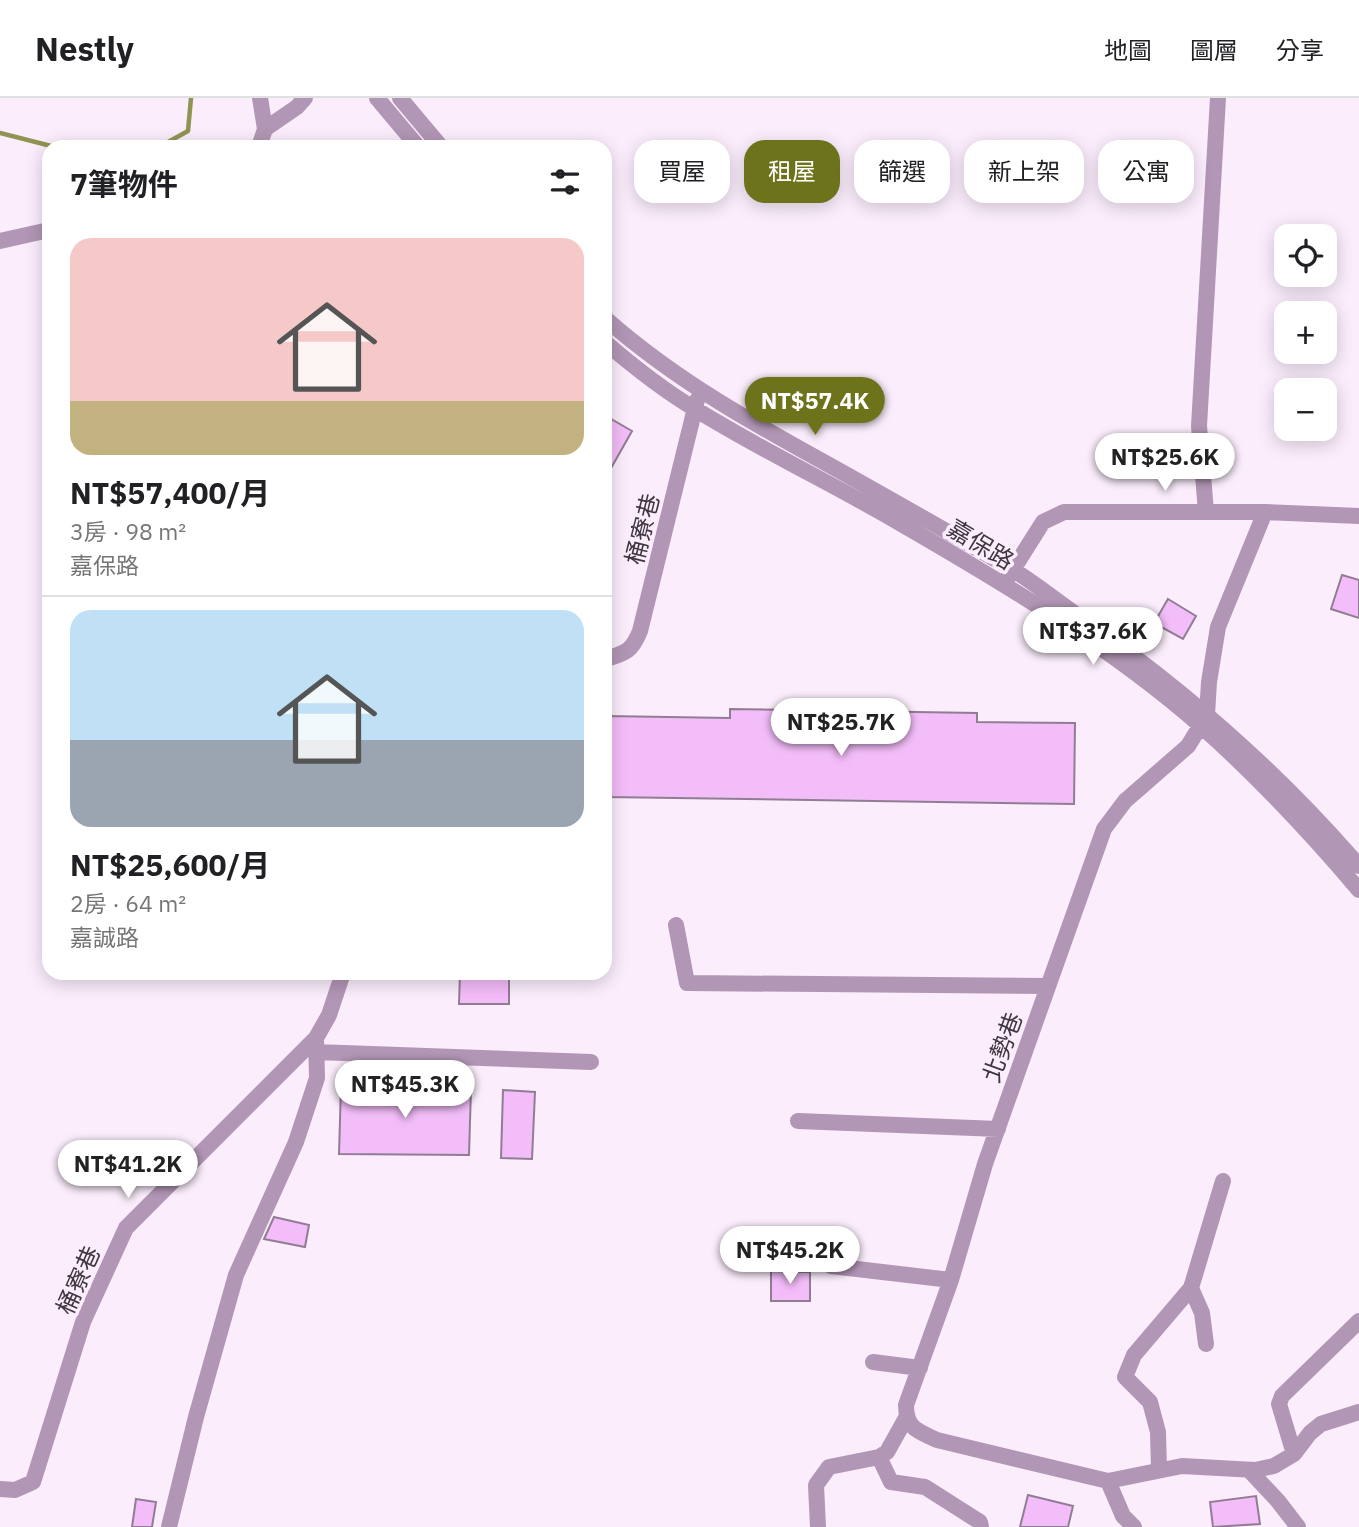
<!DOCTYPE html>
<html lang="zh-TW">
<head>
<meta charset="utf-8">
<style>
	:root { --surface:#fff; --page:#f2f2f2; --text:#202124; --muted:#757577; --line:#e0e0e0; --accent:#6d731b }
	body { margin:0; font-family:"IBM Plex Sans","Noto Sans TC",sans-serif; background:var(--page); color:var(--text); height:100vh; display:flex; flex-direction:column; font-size:26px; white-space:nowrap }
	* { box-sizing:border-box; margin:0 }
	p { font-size:23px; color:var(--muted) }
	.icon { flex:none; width:38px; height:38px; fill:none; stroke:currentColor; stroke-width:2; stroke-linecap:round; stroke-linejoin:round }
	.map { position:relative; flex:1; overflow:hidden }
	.sheet { position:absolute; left:42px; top:42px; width:570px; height:840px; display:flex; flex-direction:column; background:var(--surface); border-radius:21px; box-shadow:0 4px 18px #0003 }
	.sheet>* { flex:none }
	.top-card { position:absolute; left:634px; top:42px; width:620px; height:63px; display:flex; gap:14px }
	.buttons { position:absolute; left:1274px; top:126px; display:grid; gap:14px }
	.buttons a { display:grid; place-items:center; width:63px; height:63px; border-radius:14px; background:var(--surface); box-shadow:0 4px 18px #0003; font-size:35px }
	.price { position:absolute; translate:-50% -60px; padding:0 16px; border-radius:24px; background:#fff; color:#222; font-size:23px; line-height:46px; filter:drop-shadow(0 2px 4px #0008) }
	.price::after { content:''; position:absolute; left:50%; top:42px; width:21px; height:16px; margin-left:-10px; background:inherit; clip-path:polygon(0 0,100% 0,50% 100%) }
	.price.selected { background:var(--accent); color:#fff }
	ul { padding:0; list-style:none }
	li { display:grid; align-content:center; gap:14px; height:371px; padding:0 28px }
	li+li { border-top:2px solid var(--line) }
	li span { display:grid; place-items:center; height:217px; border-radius:21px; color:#555 }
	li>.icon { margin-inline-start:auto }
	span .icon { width:126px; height:126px; fill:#fffc; stroke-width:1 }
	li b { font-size:30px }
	h2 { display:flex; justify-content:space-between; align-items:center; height:84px; padding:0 28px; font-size:30px }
	.chip { padding:0 24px; border-radius:21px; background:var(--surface); box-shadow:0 4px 18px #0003; font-size:24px; line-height:63px }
	.chip.selected { background:var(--accent); color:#fff }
	header { display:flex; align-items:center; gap:42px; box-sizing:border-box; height:98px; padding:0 35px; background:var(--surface); border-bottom:2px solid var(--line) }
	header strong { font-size:33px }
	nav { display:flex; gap:38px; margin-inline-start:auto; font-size:24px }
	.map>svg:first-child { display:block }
</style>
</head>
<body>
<header>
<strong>Nestly</strong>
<nav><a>地圖</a><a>圖層</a><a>分享</a></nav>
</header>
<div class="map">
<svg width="1359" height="1429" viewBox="0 0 1359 1429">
	<rect width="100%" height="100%" fill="#fbedfc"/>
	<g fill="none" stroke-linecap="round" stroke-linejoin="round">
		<!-- stream -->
		<path stroke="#909452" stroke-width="4.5" d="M0,35L55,49
			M159,49L188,33L191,0"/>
	</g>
	<!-- building -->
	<path fill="#f3bdf9" stroke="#917d93" stroke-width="2" d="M606,318L632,333L606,379Z
		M1342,477L1359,482V520L1331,511Z
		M1168,501L1196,518L1183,541L1154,525Z
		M730,611L977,615V624L1075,625L1074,706L606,699V618L730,620Z
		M460,875H509V906H459Z
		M403,982H434V990L471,991L469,1057L339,1056L341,988L403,991Z
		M503,992L535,994L532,1061L501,1060Z
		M274,1119L309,1127L305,1149L264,1141Z
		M771,1173L810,1174V1203H771Z
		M1028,1397L1073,1408L1068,1429H1020Z
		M1256,1398L1260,1426L1213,1429L1210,1404Z
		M136,1401L156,1404L152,1429H132Z"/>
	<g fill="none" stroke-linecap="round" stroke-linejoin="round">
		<!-- minor -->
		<path stroke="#b296b5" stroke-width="16" d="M377,0L418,49
			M400,0L441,49
			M265,31L297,9L305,0
			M259,49L265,31L260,0
			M0,143L49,132
			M606,221C676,283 758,328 840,373C897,405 954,437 1010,470C1035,485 1059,505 1084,522C1184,592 1278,674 1359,768
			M606,245C634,269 663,292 695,311C761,352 831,385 898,424C1002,484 1111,549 1201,628C1258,679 1310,734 1359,792
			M1206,414L1199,328L1218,0
			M1265,414L1218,529L1209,584L1207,617L1188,648L1125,703L1104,731L985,1066L951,1182L906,1307C906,1331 918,1333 937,1342L1108,1383L1182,1368L1255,1372L1274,1368L1294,1356L1310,1335L1321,1326L1359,1314
			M1007,481L1043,424L1064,414H1265L1359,418
			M606,561C626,555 632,553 640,533L697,302
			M676,827L687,885L1048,888
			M316,954L591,964
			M798,1023L998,1031
			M831,1168L951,1182
			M1206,1246L1202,1215L1191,1190L1223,1083
			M873,1264L920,1270
			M1294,1356L1279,1306L1282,1298L1359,1223
			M879,1359L891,1384L925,1389L980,1424L981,1429
			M1159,1372L1158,1334L1150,1304L1125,1279L1134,1257L1191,1190
			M1249,1372L1278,1403L1298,1429
			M1108,1383L1123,1418L1134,1429
			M0,1391L15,1392L33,1384L83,1224L126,1130L316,940L329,917L343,875
			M169,1429L196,1319L236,1177L296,1044L317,980L316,940
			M818,1429L816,1387L829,1369L879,1359L887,1354L906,1320"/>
	</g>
	<g text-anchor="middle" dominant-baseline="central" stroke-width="7" stroke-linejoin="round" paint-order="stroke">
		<!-- street labels -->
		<g font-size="24" fill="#3f3740" stroke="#fbedfc">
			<text transform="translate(642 431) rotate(-76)">桶寮巷</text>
			<text transform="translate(981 446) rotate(31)">嘉保路</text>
			<text transform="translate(1002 949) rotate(-70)">北勢巷</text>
			<text transform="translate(78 1182) rotate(-66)">桶寮巷</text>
		</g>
	</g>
</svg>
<div class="buttons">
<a><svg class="icon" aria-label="locate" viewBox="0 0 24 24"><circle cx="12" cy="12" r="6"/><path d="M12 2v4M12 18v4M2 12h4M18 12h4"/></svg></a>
<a>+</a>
<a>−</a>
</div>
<b class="price selected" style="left:815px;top:339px">NT$57.4K</b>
<b class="price" style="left:1165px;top:395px">NT$25.6K</b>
<b class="price" style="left:1093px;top:569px">NT$37.6K</b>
<b class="price" style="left:841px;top:660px">NT$25.7K</b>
<b class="price" style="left:405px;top:1022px">NT$45.3K</b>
<b class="price" style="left:128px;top:1102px">NT$41.2K</b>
<b class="price" style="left:790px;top:1188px">NT$45.2K</b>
<div class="top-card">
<a class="chip">買屋</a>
<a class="chip selected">租屋</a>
<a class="chip">篩選</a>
<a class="chip">新上架</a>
<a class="chip">公寓</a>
</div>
<section class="sheet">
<h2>7筆物件<svg class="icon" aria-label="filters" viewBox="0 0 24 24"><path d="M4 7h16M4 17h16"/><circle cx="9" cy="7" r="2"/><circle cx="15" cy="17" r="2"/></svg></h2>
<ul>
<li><span style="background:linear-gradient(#f6c9c9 75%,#c2b280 0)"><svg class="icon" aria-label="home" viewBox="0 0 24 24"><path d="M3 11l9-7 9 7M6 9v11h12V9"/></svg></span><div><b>NT$57,400/月</b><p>3房 · 98 m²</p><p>嘉保路</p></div></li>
<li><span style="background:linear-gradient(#bfe0f5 60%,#9aa5b1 0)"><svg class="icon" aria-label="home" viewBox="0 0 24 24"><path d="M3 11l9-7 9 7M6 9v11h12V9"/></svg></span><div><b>NT$25,600/月</b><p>2房 · 64 m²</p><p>嘉誠路</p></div></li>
</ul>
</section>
</div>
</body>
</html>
